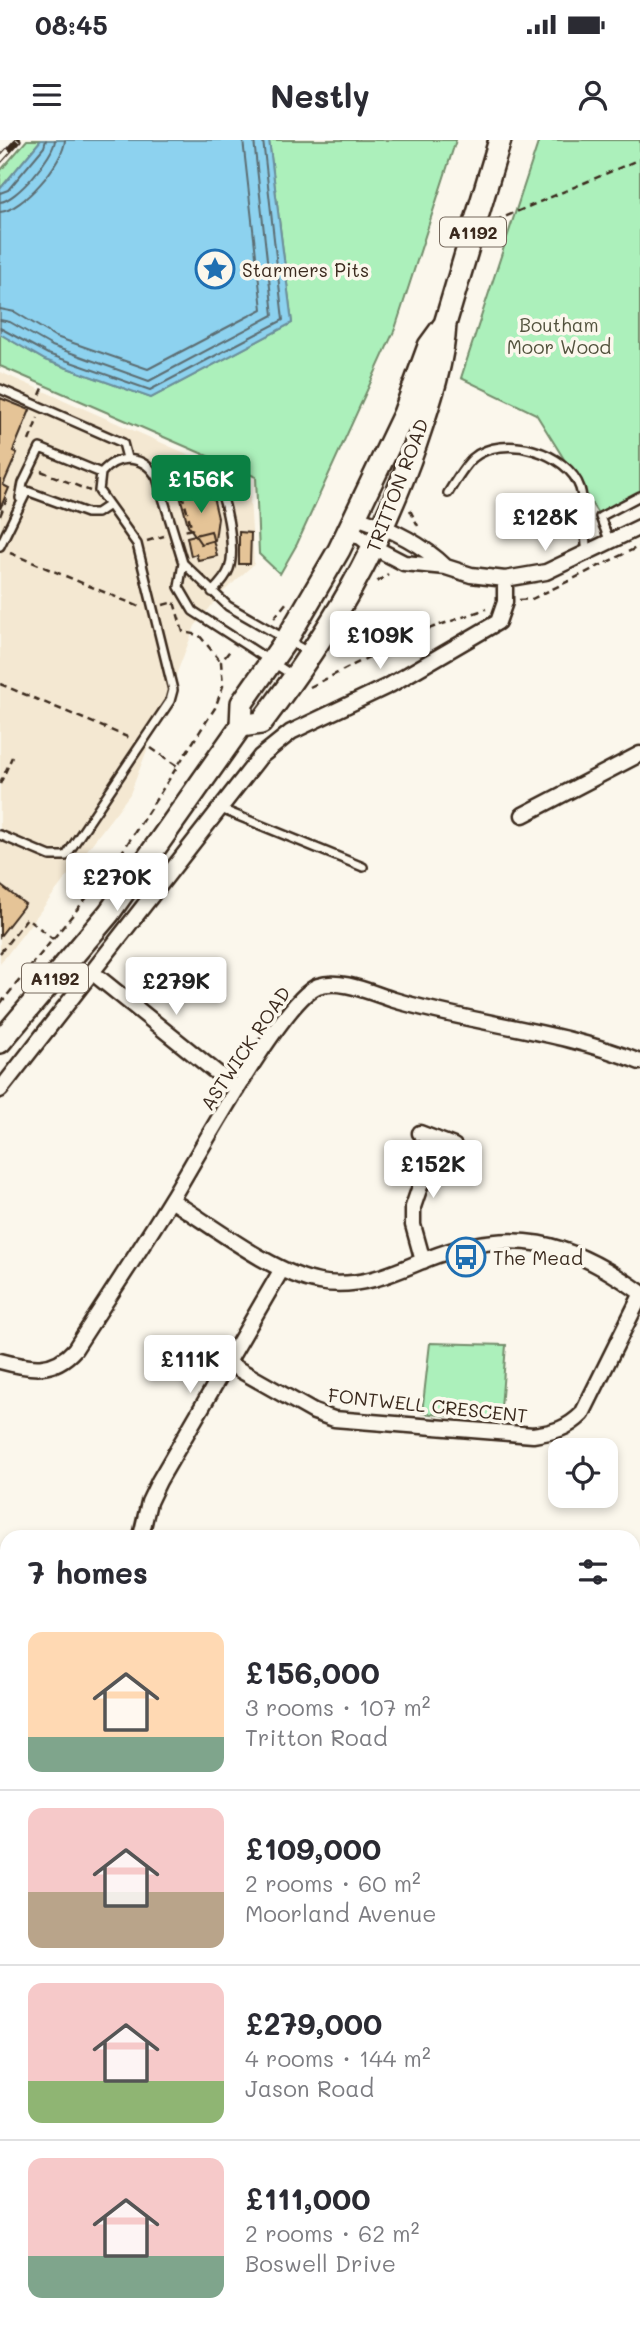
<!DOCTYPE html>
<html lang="en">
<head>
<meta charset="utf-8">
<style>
	:root { --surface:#fff; --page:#f2f2f3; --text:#2b2b33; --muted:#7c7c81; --line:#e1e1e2; --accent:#0b8043 }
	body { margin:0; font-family:Mali,sans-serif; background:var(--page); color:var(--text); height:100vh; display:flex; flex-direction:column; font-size:26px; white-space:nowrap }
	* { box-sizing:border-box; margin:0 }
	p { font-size:23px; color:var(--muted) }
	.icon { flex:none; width:38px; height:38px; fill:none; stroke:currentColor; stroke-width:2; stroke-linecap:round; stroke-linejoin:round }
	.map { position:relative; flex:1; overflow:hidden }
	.details { position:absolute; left:0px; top:1390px; width:640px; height:800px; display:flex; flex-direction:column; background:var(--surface); border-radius:21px 21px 0 0; box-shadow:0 4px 10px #0003 }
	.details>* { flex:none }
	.tools { position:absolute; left:548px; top:1298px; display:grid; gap:14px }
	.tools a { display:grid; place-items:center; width:70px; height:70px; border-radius:14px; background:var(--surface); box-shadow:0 4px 10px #0003; font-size:35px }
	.price { position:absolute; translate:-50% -60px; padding:0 16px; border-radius:7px; background:#fff; color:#222; font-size:23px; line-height:46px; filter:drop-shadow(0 2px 4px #0008) }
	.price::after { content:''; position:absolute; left:50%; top:42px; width:21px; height:16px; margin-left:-10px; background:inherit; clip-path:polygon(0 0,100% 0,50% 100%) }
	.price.active { background:var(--accent); color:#fff }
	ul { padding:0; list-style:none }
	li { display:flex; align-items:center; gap:21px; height:175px; padding:0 28px }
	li+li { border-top:2px solid var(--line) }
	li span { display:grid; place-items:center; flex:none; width:196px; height:140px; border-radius:14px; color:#555 }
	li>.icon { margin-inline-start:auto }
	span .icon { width:84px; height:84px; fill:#fffc; stroke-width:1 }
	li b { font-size:30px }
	h2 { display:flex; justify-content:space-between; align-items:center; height:84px; padding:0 28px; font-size:30px }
	.status { display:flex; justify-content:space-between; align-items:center; height:49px; padding:0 35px; background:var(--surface); direction:ltr }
	.status svg { height:19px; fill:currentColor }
	header { display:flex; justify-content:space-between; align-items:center; height:91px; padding:0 28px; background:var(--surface); font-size:32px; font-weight:800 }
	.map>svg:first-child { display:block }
</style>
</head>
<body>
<div class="status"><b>08:45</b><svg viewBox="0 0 49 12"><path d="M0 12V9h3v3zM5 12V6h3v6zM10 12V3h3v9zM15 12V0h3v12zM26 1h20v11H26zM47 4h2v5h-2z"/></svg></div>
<header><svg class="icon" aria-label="menu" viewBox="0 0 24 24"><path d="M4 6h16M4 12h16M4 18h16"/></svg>Nestly<svg class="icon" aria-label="person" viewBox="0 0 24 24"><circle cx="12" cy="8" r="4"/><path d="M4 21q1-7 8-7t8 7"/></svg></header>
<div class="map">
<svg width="640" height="2189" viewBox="0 0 640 2189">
	<rect width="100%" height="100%" fill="#fbf7ec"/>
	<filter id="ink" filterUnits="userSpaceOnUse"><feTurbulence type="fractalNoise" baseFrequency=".0143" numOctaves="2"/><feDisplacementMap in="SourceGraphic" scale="14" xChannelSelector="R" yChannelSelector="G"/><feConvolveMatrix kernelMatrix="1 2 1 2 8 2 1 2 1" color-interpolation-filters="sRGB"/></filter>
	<g filter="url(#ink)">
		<!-- built -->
		<path fill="#f4e8d2" d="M0,232L249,341L254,424L221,454L195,486L130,654L0,824Z"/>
		<!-- green -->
		<path fill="#acf0bb" stroke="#748d6c" stroke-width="2" d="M27,0H41L0,49V31Z
			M269,0H456L395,189L297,404L280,434L259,414L256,337L0,226V194L45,220L151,258L292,183Z
			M539,0H640V359L600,377L536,274L461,238Z
			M430,1203L506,1205L500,1281L422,1273Z"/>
		<!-- water -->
		<path fill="#8dd2ef" stroke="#6c8f9b" stroke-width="2" d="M41,0H269L292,183L151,258L45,220L0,194V49Z"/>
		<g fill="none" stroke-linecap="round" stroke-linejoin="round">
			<!-- shore -->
			<path stroke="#5c6d72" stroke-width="2" d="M0,53L8,50L44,7L46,0
				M0,62C16,61 54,16 55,0
				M0,72C22,71 64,22 65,0
				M0,169L15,172L56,197L148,229L262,169L243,0
				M0,180L10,182L52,206L149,241L273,175L254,0
				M0,188L48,214L150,250L283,180L263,0"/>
		</g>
		<!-- building -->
		<path fill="#e5c497" stroke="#3b2a1e" stroke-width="2" d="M0,258L30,270L13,311L17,313L3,345L9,348L0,369Z
			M211,348L218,378L215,400L201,404L188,385L180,356Z
			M211,391L217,416L198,420L196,414L191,416L187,397Z
			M239,392L251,393L250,424H239Z
			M0,745L25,764L0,796Z
			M0,745L25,764L0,796Z"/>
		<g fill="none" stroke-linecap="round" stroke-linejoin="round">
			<defs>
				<path id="service" d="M0,249L123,303L127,318
					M157,338L212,337C226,352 236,409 229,429C226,438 218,446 212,452
					M448,353C455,342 463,327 473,318C503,293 568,312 580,348C585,363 584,395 587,413
					M20,358L23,343L40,308L101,333
					M610,402L600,377L640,356
					M0,406L27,351L87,373H97L109,365
					M183,423L228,466L308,512
					M221,669L363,727
					M0,695L50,716H66L170,561L173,550L137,404L99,351L101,333C118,313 144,315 157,338L183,423L179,447L193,471L292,535"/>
				<path id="minor" d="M356,377C390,388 421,403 446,427
					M350,389L375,408L404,423L446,427L471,435L505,439L546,432L640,387
					M523,675L640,614
					M93,833L237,949
					M0,950L260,617L291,592L390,545L498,482L505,462V439
					M420,993L454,1006
					M171,1060C211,1085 274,1134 319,1142C358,1149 392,1134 427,1119C512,1085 569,1101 640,1152
					M423,1121L413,1085V1067L436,999
					M0,1221C30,1229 53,1234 75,1209C107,1159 141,1109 172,1058C196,1019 283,859 318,846C341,838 371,853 394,860C474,884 564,891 640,922
					M229,1224L314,1272L334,1279L533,1295C554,1292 567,1289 582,1274L640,1157
					M141,1396L149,1362L159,1341L282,1129
					M0,1437L7,1441
					M634,1489L640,1491
					M0,1656L7,1657
					M634,1682L640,1683
					M587,2182L590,2189"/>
				<path id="secondary" d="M0,1957H7
					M634,1972L640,1973"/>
				<path id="primary" d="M241,586L261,583C332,489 377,414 416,303C429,264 443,225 445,184L500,0
					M0,902L109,773L241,586L242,563L287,499L339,410L404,274L429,206L445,184"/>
			</defs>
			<!-- service casing -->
			<use href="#service" stroke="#3b2a1e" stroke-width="12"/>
			<!-- minor casing -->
			<use href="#minor" stroke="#3b2a1e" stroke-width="19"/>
			<!-- secondary casing -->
			<use href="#secondary" stroke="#3b2a1e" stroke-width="24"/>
			<!-- primary casing -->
			<use href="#primary" stroke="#3b2a1e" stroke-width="26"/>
			<!-- path -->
			<path stroke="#3b2a1e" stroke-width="2.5" stroke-dasharray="7 5" stroke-linecap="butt" d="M495,81L640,19
				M40,255L44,246
				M29,301L38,278
				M41,331L90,351
				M182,354L192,389L184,391
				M410,370L418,386
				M0,376L8,356
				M147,401L164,396
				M10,413L140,467
				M377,442L388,434
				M519,460L532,459L640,406
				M163,465L174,462L183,492L199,495L221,522
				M274,478L287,462
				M0,544L132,599
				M310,547L414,494L486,469
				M151,608L177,626
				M0,644L12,617
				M0,813L27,778L53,799
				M0,864L115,723L215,568L223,546L221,522L232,508"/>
			<!-- service -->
			<use href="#service" stroke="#fbf7ec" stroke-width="7"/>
			<!-- minor -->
			<use href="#minor" stroke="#fbf7ec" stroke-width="14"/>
			<!-- secondary -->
			<use href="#secondary" stroke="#fbf7ec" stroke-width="19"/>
			<!-- primary -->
			<use href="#primary" stroke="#fbf7ec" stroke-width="21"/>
			<defs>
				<path id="rail" d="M0,20L18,0"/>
			</defs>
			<!-- rail casing -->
			<use href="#rail" stroke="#3b2a1e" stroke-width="7"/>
			<!-- rail -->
			<use href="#rail" stroke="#fbf7ec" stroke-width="4.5" stroke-dasharray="13" stroke-linecap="butt"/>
		</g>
	</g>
	<!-- icons -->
	<defs>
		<symbol id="sight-ring" viewBox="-11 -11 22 22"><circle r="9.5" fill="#fbf7ec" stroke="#1f6fb2" stroke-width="1.5"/><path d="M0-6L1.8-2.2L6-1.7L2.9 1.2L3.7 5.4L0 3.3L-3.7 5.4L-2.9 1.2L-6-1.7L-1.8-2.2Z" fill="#1f6fb2"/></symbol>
		<symbol id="bus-ring" viewBox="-11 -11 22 22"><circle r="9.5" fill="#fbf7ec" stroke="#1f6fb2" stroke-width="1.5"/><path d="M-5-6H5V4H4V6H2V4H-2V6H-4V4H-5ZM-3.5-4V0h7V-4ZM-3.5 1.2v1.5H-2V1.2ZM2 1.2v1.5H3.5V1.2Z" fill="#1f6fb2"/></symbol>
	</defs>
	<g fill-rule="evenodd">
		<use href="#sight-ring" x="193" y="107" width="44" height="44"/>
		<use href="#bus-ring" x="444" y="1095" width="44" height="44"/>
	</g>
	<g text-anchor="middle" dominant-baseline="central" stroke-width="7" stroke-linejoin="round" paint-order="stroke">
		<!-- shield labels -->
		<g fill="#fbf7ec" stroke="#75685c" stroke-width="2">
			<rect x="440" y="77.5" width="66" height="29" rx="5"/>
			<rect x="22" y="823.5" width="66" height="29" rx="5"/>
		</g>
		<g font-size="18" font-weight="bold" fill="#3b2a1e">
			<text x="473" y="92">A1192</text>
			<text x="55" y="838">A1192</text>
		</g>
		<!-- poi labels -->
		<g font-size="19" fill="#3b2a1e" stroke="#fbf7ec" text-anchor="start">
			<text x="242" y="129">Starmers Pits</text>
			<text x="493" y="1117">The Mead</text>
		</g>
		<!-- park labels -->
		<g font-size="19" fill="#52523d" stroke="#fbf7ec">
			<text x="559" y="184">Boutham<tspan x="559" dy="22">Moor Wood</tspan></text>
		</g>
		<!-- street labels -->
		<g font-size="19" fill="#3b2a1e" stroke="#fbf7ec">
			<text transform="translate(397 345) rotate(-69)">TRITTON ROAD</text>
			<text transform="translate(245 908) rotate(-56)">ASTWICK ROAD</text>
			<text transform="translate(428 1265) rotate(6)">FONTWELL CRESCENT</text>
		</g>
	</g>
</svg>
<div class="tools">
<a><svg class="icon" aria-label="locate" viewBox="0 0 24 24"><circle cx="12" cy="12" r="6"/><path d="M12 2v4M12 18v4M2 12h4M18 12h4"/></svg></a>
</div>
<b class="price active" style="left:201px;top:375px">£156K</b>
<b class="price" style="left:545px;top:413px">£128K</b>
<b class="price" style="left:380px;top:531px">£109K</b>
<b class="price" style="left:117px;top:773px">£270K</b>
<b class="price" style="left:176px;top:877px">£279K</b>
<b class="price" style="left:433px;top:1060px">£152K</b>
<b class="price" style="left:190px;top:1255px">£111K</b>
<section class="details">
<h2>7 homes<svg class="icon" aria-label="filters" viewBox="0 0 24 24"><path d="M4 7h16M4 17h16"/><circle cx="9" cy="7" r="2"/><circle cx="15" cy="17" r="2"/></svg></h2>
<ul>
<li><span style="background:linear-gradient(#ffd9b3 75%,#7fa58c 0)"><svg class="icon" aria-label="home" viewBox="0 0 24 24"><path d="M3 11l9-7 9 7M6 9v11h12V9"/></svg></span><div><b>£156,000</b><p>3 rooms · 107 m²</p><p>Tritton Road</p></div></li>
<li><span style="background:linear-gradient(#f6c9c9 60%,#b9a48a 0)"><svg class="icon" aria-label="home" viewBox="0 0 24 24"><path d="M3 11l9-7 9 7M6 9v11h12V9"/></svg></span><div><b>£109,000</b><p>2 rooms · 60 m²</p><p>Moorland Avenue</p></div></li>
<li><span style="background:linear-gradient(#f6c9c9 70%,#8fb573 0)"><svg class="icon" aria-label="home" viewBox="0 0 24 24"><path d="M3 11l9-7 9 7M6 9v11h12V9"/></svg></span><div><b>£279,000</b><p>4 rooms · 144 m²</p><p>Jason Road</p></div></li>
<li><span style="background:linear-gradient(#f6c9c9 70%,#7fa58c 0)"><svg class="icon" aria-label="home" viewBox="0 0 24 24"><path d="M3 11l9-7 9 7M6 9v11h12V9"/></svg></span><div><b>£111,000</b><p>2 rooms · 62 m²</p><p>Boswell Drive</p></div></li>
</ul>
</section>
</div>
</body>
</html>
